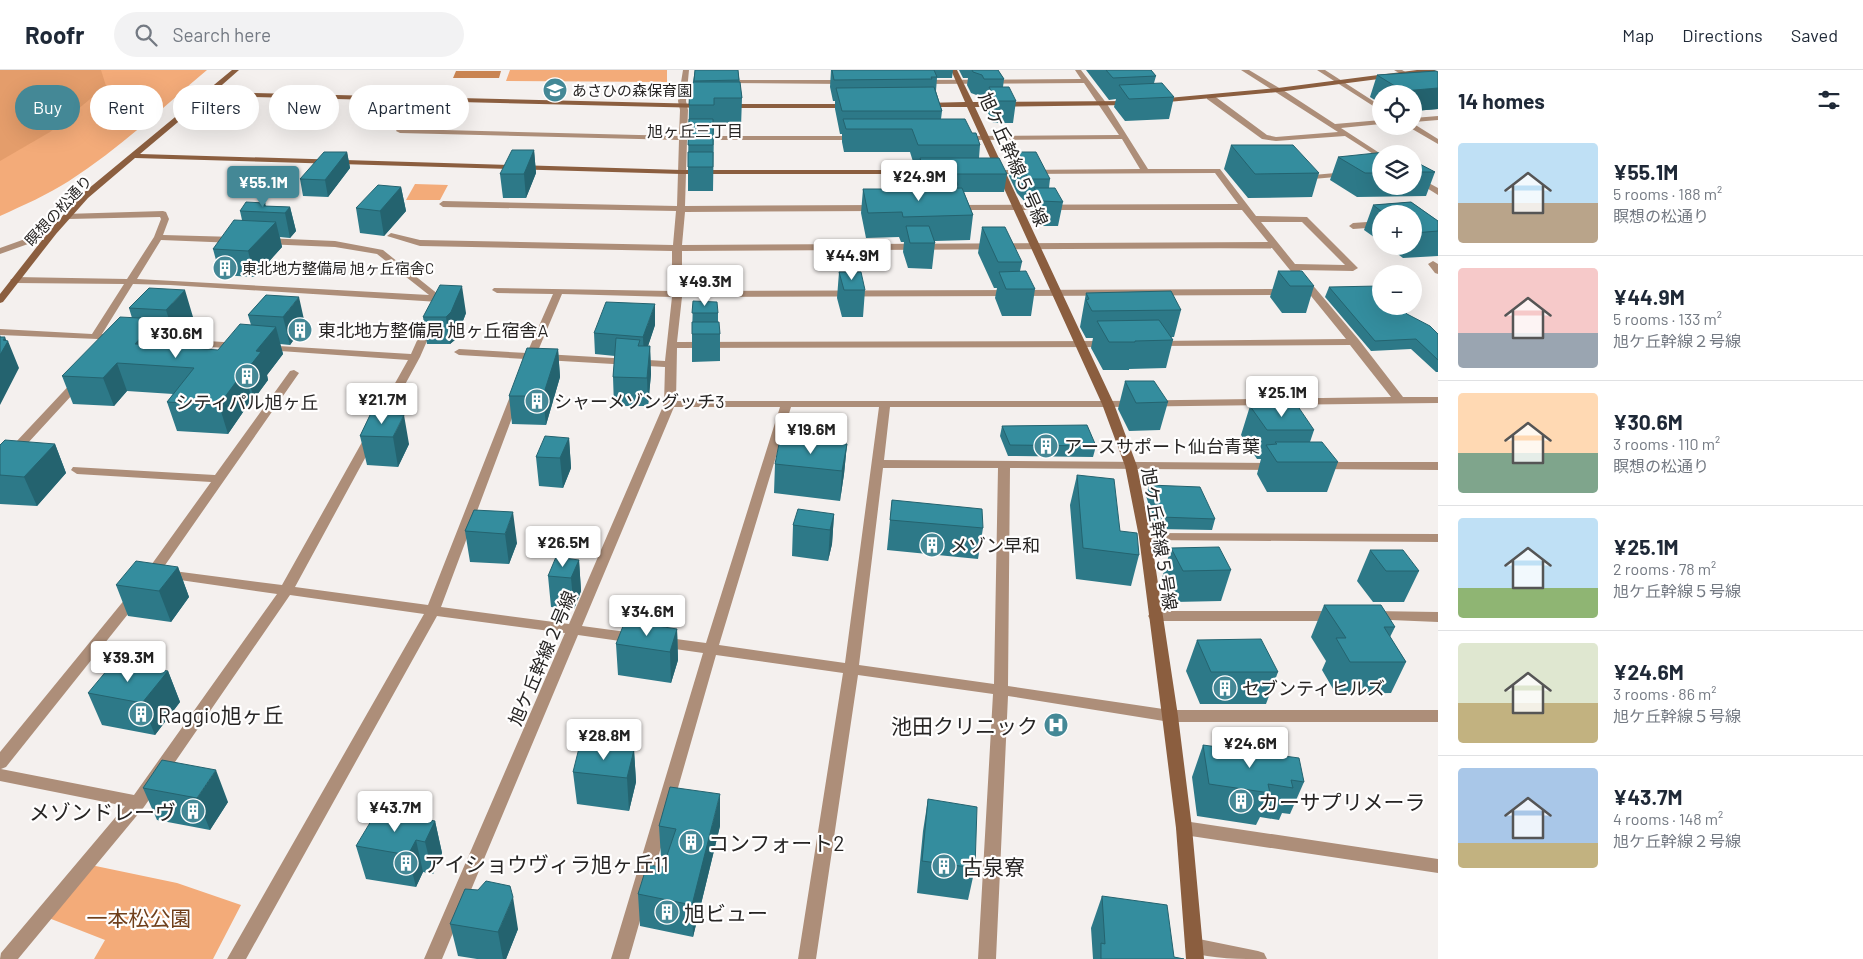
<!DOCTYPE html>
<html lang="en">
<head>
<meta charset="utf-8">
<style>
	:root { --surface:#fff; --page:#f2f2f3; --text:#1f2937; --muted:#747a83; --line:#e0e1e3; --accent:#448896 }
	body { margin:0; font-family:Barlow,"Noto Sans JP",sans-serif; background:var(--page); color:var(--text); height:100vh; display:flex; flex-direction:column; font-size:19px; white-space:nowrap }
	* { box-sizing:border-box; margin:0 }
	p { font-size:16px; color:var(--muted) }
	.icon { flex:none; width:28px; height:28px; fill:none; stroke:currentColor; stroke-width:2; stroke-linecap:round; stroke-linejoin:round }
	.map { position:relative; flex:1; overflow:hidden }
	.panel { display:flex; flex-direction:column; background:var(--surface); width:425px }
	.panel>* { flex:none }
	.guide { position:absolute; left:15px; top:15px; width:475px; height:45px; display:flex; gap:10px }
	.buttons { position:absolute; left:1372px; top:15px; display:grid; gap:10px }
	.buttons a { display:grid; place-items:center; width:50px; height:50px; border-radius:50%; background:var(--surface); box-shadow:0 5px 20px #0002; font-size:25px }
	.price { position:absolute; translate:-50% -42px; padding:0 11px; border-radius:5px; background:#fff; color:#222; font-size:16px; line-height:32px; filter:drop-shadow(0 1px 2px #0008) }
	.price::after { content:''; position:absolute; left:50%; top:30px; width:15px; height:11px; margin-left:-8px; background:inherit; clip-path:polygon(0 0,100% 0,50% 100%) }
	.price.selected { background:var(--accent); color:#fff }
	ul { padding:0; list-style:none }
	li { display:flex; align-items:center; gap:15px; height:125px; padding:0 20px }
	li+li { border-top:1px solid var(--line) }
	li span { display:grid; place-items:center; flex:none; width:140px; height:100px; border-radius:5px; color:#555 }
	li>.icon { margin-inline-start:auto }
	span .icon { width:60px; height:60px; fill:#fffc; stroke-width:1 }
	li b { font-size:21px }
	h2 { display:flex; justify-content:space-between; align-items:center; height:60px; padding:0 20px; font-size:21px }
	.pill { padding:0 18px; border-radius:22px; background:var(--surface); box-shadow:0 5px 20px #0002; font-size:18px; line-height:45px }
	.pill.selected { background:var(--accent); color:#fff }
	header { display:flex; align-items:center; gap:30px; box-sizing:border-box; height:70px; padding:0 25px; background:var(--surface); border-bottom:1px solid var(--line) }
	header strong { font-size:24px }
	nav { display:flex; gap:28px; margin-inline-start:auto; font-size:18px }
	.search { width:350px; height:45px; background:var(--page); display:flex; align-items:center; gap:12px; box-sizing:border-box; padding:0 18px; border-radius:28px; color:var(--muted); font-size:19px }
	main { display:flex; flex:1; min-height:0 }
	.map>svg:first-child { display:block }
</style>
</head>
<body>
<header>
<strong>Roofr</strong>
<div class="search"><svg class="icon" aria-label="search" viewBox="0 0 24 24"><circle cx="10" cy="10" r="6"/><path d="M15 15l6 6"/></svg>Search here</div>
<nav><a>Map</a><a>Directions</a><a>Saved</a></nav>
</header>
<main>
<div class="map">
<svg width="1438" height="889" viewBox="0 0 1438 889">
	<rect width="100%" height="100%" fill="#f4f0ee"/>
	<!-- green -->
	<path fill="#f3ab79" d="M0,0H207C162,38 119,79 69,111C47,125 24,135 0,146Z
		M510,0H667V12L506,11Z
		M415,114L448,115L440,130H406Z
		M86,794L177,813L241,835L213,889H94L105,870L41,845Z"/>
	<!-- forest -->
	<path fill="#e49d6b" d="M0,0H101L106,16L50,62L0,91Z"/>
	<!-- water -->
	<path fill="#c98452" d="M456,1H501L499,8H453Z"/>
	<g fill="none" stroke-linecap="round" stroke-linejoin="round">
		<!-- street -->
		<path fill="#ad8e79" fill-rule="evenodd" d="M683,0H689L686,31L688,40L687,66H858L862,68L858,70H687L685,136L878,135L882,138L878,141L685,142L682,175L1268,172L1242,140H950L949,138L953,135L1238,134L1215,103L1001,104L997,102L1001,100L1140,99L1122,69L960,70L956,68L960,66L1119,65L1084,13L920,14L917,12L920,10L1081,9L1075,0H1081L1107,34L1148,99H1220L1256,146L1307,147L1358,198L1353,201L1300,200L1359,270L1403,327H1438V333L1108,337H890L884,390L1279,393L1281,396L1275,400L1010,398L1008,616L1170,640H1438V652H1170L1008,626L996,889H978L993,624L858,605L816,889H798L843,603L716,585L629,889H611L703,583L661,577L656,575L654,572L656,569L661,567L706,573L780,337H674L582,556L634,563L639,565L641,568L639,571L634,573L578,565L442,889H424L565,563L437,546L246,889H227L424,544L290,525L144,737L18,889H0L1,883L125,736L0,711V682L130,523H140L142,526L140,529L6,697L1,699L134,725L277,524L166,508L161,507L159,504L161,501L166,500L282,515L408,290L266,280L262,279L261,277L262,275L411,284L428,246L432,245L437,248L420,287L295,517L428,535L511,324L516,321L521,324L441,537L569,554L664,334L665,297L544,290L539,287L544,284L665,291L672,227L562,224L532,295H524L523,293L525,289L459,285L454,282L459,279L527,283L553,224L497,223L492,220L494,218L672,221V181L420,176L387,166L391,163L420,170L673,175L676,141L443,137L439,134L443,131L677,136L679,70L400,63L396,61L418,28H421L425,30L405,59L679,66L680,40L678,31ZM1261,152H1302L1345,195L1295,194ZM1272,178L1346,269L1155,271L1151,272L1150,274L1151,276L1350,275L1391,327L1108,331H676L677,278L1107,277L1112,274L1107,271L677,272L682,227L1287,225L1292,222L1287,219L682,221V181ZM791,337H879L845,593L719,575ZM883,398H998L994,614L859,595Z
			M1241,0H1249L1286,22L1335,54L1381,50V54L1341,58L1381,84V89L1345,66L1276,71L1262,69L1207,29V25H1213L1267,65L1276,67L1338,62Z
			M1317,0H1325L1381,36V41Z
			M1394,0H1402L1438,21V26Z
			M723,10H845L848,12L845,14L721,13L720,12Z
			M1438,46V50L1414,52V48Z
			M1414,54L1438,69V74L1407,56H1414Z
			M1381,99V103L1313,109L1309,107L1313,105Z
			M1414,105L1438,118V125L1414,110Z
			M163,141L166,142L169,149L163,165L236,167L240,170L236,173L161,170L137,209L429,225L377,184L335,177L264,174L260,171L264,168L335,171L383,180L444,229L439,232L170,215L133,214L102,264L122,266V270L0,265V259L92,264L124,214L15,213L10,210L15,207L127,209L154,167L161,149L160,147L68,149L64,146L65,144Z
			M1381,151V157L1353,159L1349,156L1353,153Z
			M53,159L56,160V164L0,184V178Z
			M1433,191L1438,194V204L1435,203L1428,194Z
			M148,267L238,273L243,276L238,279L144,272L143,270Z
			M294,300L299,303L154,511H144L142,508L144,505L211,412L77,404L71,400L73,397L215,405L290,301Z
			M80,307L85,310L84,312L4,399L0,400V389L76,308Z
			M1320,392H1438V400L1316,399L1314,396L1316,393Z
			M1145,463L1438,464V472L1140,470L1139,467L1140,464Z
			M1155,541H1337L1342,543L1344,546L1342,549L1337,551H1155L1150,549L1148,546L1150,543Z
			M1372,541L1438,542V552L1367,549L1365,546L1367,543Z
			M1184,751L1438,789V803L1184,765L1178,763L1176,758L1178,753Z
			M1194,868L1258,881L1264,883L1267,889C1240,889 1213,889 1188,882L1185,876L1188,870Z"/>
		<!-- secondary -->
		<path fill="#8b5e3f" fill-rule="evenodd" d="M232,0H239L214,22L705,34L709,36L705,38L209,26L140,84L682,100H934L938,102L934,104H682L135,88L88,128L56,164L3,232L0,233V224L50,160L82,124Z
			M951,0H957L973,32L1132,31L1136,33L1132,35L975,37L1114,334L1137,396L1151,467L1178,646L1192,758L1204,889H1186L1176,758L1162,646L1139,467L1125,396L1102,334L967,37H925L921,35L925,33L965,32Z
			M1417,0H1436L1433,2L1278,22L1157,33L1153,31L1157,29L1278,18Z
			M722,34H850L854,36L850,38H725L721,36Z"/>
	</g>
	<!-- wall -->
	<path fill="#2d7988" d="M695,0H738L742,28L741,57H714L713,121H688V97L689,35Z
		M831,0H953L952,8H937L936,21L942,41L941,49L972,63L980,75L979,88L1007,104L1004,122H964L973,145L970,170L935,171V173L932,199L908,198L903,182L904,172H901L899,167L866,168L861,143L863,119L884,121H923L918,106V98H915L910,82H844L842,72V64H840L835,39V31H833L830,17Z
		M959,0H998L1004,9L1003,17L1016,31L1013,53H993L986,39L987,30H981L979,26L971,23L967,15L968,8H963Z
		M1086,0H1151L1156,6L1154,13L1174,27L1169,49L1125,51L1114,37L1116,29L1109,30Z
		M1436,1L1438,2V39L1414,41V24H1381V34L1370,27L1377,5Z
		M1231,75L1319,103L1312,127L1248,128L1224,99Z
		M534,80L536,103L526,128H503L500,104Z
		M347,82L350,98L328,127L303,126L300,109Z
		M1013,82L1050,109L1049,118L1063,132L1058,156H1037L1030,143L1032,133H1026L1017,123L1009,106Z
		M1381,84V116H1414V91L1435,102L1426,126L1357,127L1330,110L1338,87Z
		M401,117L406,141L384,166L360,163L356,138Z
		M1411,132L1438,151V186L1403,188L1387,176H1414V144H1381V172L1364,160L1373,135Z
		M265,133L266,136L290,137L296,161L290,168L280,167L282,177L255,207L220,205L213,179L242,150L240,141Z
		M982,157L1022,192L1020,201L1035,219L1031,246H1002L995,228L997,218H994L978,183Z
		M1278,201L1314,216L1306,243H1282L1270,227Z
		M839,202L865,220L863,247H842L837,228Z
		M1329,217L1407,244L1438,264V302H1436L1411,279L1371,281L1325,227Z
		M149,218L193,247L175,268L164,267L167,277L218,280L251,255L248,245L266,225L305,254L290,275L280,274L283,284L267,305L268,310L254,329H252L228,364L177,361L167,332L173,324L127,321L114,336L73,334L62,306L132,248L129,238Z
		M1086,223L1181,240L1174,267H1171L1173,270L1166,298L1129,299V300H1103L1091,278L1093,268H1086L1080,257Z
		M693,231L718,243V252L720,264V291L692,292V264Z
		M466,243L456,269L450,274H427L423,247Z
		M655,255L648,276H650L651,304L648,336H614L613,307L615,286L595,284L594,263Z
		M558,279L560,307L546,355L512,354L509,326Z
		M1125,311L1168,332L1160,360L1129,361L1118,339Z
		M1250,336L1314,360L1310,372L1338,392L1327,422H1267L1257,404L1261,389H1257L1241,365Z
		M371,343L409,374L398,397L367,395L360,366Z
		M1002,356L1096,376L1093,387L1008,386L1000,366Z
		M569,368L571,398L563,418L539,416L536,387Z
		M55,374L66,403L37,436L0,434V375Z
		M847,374L844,404L840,431L774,423L775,394Z
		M1077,405L1120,461L1139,485L1131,516L1076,509L1070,435Z
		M1149,415L1215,449L1212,460L1157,459L1146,426Z
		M892,430L983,458L978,489L887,480Z
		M474,440L517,473L509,494L470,492L465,461Z
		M834,444L832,474L828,491L792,486L793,455Z
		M1171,478L1231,500L1221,531L1174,532L1162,508Z
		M1370,480L1419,501L1404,532H1373L1357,511Z
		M579,490L581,521L574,539L551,537L548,506Z
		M178,497L189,527L171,552L128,546L116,515Z
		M1324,535L1395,557L1390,567L1406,592L1391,623L1336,624L1322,600L1326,591L1311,567Z
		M677,559L678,590L671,613L618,605L616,574Z
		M1197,570L1278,602L1266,634H1200L1186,601Z
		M168,601L180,632L155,665L102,655L88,623Z
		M1203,675L1304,712L1290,744L1282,743L1279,750L1260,747L1256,755L1197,746L1192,707Z
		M634,680L636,712L629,741L577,734L573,702Z
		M143,718L228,732L210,760L157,750Z
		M928,729L975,798L968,830L917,823L923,761Z
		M435,751L442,783L433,804L423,802L416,817L366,809L356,776Z
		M659,756H720L693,867L640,856L638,824L663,797L666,789L661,788Z
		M1102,826L1174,887L1184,889H1093L1091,858Z
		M450,854L518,859L506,889H477L458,886Z"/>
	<!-- shaded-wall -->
	<path fill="#24636f" d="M1438,18V39L1414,41V24H1402L1403,21Z
		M534,80L536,103L526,128L524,104Z
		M347,82L350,98L328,127L325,110Z
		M401,117L406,141L384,166L380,141Z
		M290,137L296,161L290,168L285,143Z
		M276,152L282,177L255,207L248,181Z
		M462,216L466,243L456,269L450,274L446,247Z
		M185,220L193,247L175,268L166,240Z
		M299,227L305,254L290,275L283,247Z
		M655,234V255L644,288L643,267Z
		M158,249L167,277L135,274Z
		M276,257L283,284L267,305L268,310L254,329L246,301L256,281Z
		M0,265L5,277L3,270L5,267L7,272L8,271L19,298L0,335Z
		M650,276L651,304L648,336L647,308Z
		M558,279L560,307L546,355L543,326Z
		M117,293L127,321L114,336L103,308Z
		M244,301L252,329L228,364L219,335Z
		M404,345L409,374L398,397L393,367Z
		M569,368L571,398L563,418L560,388Z
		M55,374L66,403L37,436L24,407Z
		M847,374L844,404L840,431L842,401Z
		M513,442L517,473L509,494L505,464Z
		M834,444L832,474L828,491L830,460Z
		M579,490L581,521L574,539L571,508Z
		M178,497L189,527L171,552L159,521Z
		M677,559L678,590L671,613L670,582Z
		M168,601L180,632L155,665L142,633Z
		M634,680L636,712L629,741L627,708Z
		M216,700L228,732L210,760L197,728Z
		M720,724V756L693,867L692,835Z
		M435,751L442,783L433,804L425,772Z
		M416,770L423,802L416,817L408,785Z
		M513,827L518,859L506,889H503L498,862Z"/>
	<!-- building -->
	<path fill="#348d9e" stroke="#24636f" d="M695,0H738L739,10L694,11Z
		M832,0H934L937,7H931L932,9L834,10Z
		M972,0H998L1004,9H984L982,5L973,2Z
		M1106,0H1151L1156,6L1113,8Z
		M1436,1L1438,2V18L1403,21L1377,5Z
		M693,12H740L742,28H714V35H689L690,16H692Z
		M1162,13L1174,27L1129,29L1119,15Z
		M934,17L942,41H842L836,18Z
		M989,17H1009L1016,31H996Z
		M689,49H713V75H688Z
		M843,49H965L972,63H976L980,75H918L912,59H846Z
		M1231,75H1293L1319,103L1255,104Z
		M512,80H534L524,104H500Z
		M1395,81L1401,84H1381V103H1365L1338,87Z
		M324,82H347L325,110L300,109Z
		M688,82H713V97H688Z
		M1013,82H1036L1050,109H1030L1021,99Z
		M920,88H999L1007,104H954L958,115H928Z
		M1414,91L1435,102H1414Z
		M378,115L401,117L380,141L356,138Z
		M962,118L973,145L903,147L902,142L868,143L863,119H884V121H933L932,119Z
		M1034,118H1055L1063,132L1041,131Z
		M246,132L265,133L264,136L290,137L285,143L240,141Z
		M1411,132L1438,151V161L1414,163V144H1385L1373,135Z
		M234,150L276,152L248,181L213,179Z
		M906,156H929L935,173H910Z
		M982,157H1005L1022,192H998Z
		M1026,201L1035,219H1006L999,202Z
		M1278,201H1302L1314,216H1290Z
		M839,202H861L865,220H844Z
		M440,215L462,216L451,242L446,247H423Z
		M1379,216L1381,219V236H1399L1407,244L1430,256L1438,264V290L1416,269L1375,271L1329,217Z
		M149,218L185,220L166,240L129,238Z
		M1171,221L1181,240L1092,241L1086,230L1089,229L1086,223Z
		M266,225L299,227L283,247L248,245Z
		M693,231L717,232L718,243H692Z
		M606,232L655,234L643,267L594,263Z
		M120,247L158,249L135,274L218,280L240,254L276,257L256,281L261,282L246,301H244L219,335L167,332L194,298L117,293L103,308L62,306Z
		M1159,250L1173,270L1135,271V272H1109L1097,251Z
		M692,252H719L720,264H692Z
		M0,267H5L3,270L8,271L0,285Z
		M616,268L640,270L638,276H650L647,308L613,307Z
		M527,278L558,279L543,326H509Z
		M1125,311H1154L1168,332L1136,333Z
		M1297,335L1314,360H1267L1250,336Z
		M371,343L404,345L393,367L360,366Z
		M1087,355L1096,376L1010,375L1002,356Z
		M545,366L569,368L560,388L536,387Z
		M780,369L847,374L842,401L775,394Z
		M5,370L55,374L24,407L0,405V375Z
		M1275,372H1322L1338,392H1277L1266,375L1277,374Z
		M1077,405L1114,409L1120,461L1137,463L1139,485L1083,478Z
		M1149,415L1200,417L1215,449L1161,447Z
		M892,430L982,439L983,458L890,450Z
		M798,439L834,444L830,460L793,455Z
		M474,440L513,442L505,464L465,461Z
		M1219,477L1231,500L1183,501L1171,478Z
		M1370,480H1403L1419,501H1386Z
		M556,487L579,490L571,508L548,506Z
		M136,491L178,497L159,521L116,515Z
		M1324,535H1381L1395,557H1384L1406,592H1350L1336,568H1346Z
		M625,551L677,559L670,582L616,574Z
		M1261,569L1278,602H1211L1197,570Z
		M113,593L168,601L142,633L88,623Z
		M580,674L634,680L627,708L573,702Z
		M1203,675L1299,688L1304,712L1291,710L1293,718L1268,714L1270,723L1209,714Z
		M162,690L216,700L197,728L143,718Z
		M670,717L720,724L692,835L638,824L647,795L663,797L676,759L659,756Z
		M928,729L977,737L975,798L922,791Z
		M377,741L435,751L425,772L416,770L408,785L356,776Z
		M486,811L510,816L513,827L498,862L450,854L465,819L478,820Z
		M1102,826L1167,835L1174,887L1184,889H1101V873L1105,874Z"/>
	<!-- icons -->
	<defs>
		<symbol id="school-disc" viewBox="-11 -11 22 22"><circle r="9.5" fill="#448896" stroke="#fffefe"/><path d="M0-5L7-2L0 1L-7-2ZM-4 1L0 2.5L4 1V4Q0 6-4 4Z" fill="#fff"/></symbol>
		<symbol id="building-disc" viewBox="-11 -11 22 22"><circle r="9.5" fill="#448896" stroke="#fffefe"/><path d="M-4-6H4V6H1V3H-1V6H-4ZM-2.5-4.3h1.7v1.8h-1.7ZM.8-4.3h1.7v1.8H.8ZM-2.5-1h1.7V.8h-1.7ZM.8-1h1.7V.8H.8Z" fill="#fff"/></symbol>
		<symbol id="hospital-disc" viewBox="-11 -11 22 22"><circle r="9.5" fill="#448896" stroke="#fffefe"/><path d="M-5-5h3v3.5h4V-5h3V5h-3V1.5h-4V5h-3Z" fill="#fff"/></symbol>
	</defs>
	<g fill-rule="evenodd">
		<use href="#school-disc" x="541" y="6" width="28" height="28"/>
		<use href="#building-disc" x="211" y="184" width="28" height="28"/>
		<use href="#building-disc" x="286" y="246" width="28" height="28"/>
		<use href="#building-disc" x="233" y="292" width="28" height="28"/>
		<use href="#building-disc" x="523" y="317" width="28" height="28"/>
		<use href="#building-disc" x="1032" y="362" width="28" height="28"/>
		<use href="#building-disc" x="918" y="461" width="28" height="28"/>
		<use href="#building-disc" x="1211" y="604" width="28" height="28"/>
		<use href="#building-disc" x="127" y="630" width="28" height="28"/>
		<use href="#hospital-disc" x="1042" y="641" width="28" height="28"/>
		<use href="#building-disc" x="1227" y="717" width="28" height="28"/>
		<use href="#building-disc" x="179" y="727" width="28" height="28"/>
		<use href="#building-disc" x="677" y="758" width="28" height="28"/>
		<use href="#building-disc" x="392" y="779" width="28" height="28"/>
		<use href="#building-disc" x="930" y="782" width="28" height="28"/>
		<use href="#building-disc" x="653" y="828" width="28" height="28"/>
	</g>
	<g text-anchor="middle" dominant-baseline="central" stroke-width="4.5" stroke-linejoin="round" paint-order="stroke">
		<!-- far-poi labels -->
		<g font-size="15" fill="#272524" stroke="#fffefe" text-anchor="start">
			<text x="572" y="20">あさひの森保育園</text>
			<text x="242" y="198">東北地方整備局 旭ヶ丘宿舎C</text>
		</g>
		<!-- far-street labels -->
		<g font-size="15" fill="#272524" stroke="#fffefe">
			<text transform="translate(58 140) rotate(-47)">瞑想の松通り</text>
		</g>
		<!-- far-neighbourhood labels -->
		<g font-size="16" fill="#272524" stroke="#fffefe">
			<text x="695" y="60">旭ヶ丘三丁目</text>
		</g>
		<!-- street labels -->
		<g font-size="18" fill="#272524" stroke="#fffefe">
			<text transform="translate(1014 89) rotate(66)">旭ケ丘幹線５号線</text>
			<text transform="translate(1160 469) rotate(81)">旭ケ丘幹線５号線</text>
			<text transform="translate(542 588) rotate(-67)">旭ケ丘幹線２号線</text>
		</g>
		<!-- poi labels -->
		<g font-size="18" fill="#272524" stroke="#fffefe" text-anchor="start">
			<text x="318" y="260">東北地方整備局 旭ヶ丘宿舎A</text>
			<text x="554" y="331">シャーメゾングッチ3</text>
			<text x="247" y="332" text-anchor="middle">シティパル旭ヶ丘</text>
			<text x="1064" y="376">アースサポート仙台青葉</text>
			<text x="950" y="475">メゾン早和</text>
			<text x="1242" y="618">セブンティヒルズ</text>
		</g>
		<!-- near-poi labels -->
		<g font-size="21" fill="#272524" stroke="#fffefe" text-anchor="start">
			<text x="158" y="644">Raggio旭ヶ丘</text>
			<text x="1038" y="655" text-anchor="end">池田クリニック</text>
			<text x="1258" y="731">カーサプリメーラ</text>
			<text x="176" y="741" text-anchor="end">メゾンドレーヴ</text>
			<text x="708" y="772">コンフォート2</text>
			<text x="424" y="793">アイショウヴィラ旭ヶ丘11</text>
			<text x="962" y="796">古泉寮</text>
			<text x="684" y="842">旭ビュー</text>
		</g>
		<!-- near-park labels -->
		<g font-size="21" fill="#70401c" stroke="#fffefe">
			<text x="139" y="847">一本松公園</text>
		</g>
	</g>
</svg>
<div class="buttons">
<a><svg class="icon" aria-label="locate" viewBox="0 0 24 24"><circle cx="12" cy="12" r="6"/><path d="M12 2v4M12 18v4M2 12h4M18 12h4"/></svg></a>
<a><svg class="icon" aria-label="layers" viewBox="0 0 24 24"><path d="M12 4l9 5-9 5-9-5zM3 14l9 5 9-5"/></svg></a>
<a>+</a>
<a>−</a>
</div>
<b class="price" style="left:919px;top:132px">¥24.9M</b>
<b class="price selected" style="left:263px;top:138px">¥55.1M</b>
<b class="price" style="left:852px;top:211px">¥44.9M</b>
<b class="price" style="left:705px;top:237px">¥49.3M</b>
<b class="price" style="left:176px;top:289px">¥30.6M</b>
<b class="price" style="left:1282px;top:348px">¥25.1M</b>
<b class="price" style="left:382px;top:355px">¥21.7M</b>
<b class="price" style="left:811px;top:385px">¥19.6M</b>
<b class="price" style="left:563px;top:498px">¥26.5M</b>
<b class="price" style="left:647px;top:567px">¥34.6M</b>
<b class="price" style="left:128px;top:613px">¥39.3M</b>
<b class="price" style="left:604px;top:691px">¥28.8M</b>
<b class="price" style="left:1250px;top:699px">¥24.6M</b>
<b class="price" style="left:395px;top:763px">¥43.7M</b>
<div class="guide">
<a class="pill selected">Buy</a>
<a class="pill">Rent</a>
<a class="pill">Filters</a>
<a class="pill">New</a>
<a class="pill">Apartment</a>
</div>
</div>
<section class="panel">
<h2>14 homes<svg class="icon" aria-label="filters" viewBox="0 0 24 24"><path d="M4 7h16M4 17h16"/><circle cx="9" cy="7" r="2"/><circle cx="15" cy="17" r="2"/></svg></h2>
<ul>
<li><span style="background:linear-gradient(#bfe0f5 60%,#b9a48a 0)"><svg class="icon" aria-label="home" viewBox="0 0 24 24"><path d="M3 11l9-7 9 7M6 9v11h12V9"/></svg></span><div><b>¥55.1M</b><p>5 rooms · 188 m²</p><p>瞑想の松通り</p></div></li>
<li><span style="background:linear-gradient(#f6c9c9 65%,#9aa5b1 0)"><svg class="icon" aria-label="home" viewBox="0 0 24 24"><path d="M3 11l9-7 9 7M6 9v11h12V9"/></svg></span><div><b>¥44.9M</b><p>5 rooms · 133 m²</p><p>旭ケ丘幹線２号線</p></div></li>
<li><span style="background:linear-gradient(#ffd9b3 60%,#7fa58c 0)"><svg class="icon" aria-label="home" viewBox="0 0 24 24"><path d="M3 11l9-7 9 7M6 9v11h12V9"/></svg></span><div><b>¥30.6M</b><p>3 rooms · 110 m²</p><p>瞑想の松通り</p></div></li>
<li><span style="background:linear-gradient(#bfe0f5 70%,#8fb573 0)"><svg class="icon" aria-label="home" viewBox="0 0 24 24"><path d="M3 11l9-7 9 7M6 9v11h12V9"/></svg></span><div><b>¥25.1M</b><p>2 rooms · 78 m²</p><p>旭ケ丘幹線５号線</p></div></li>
<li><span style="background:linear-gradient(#dfe7d0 60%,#c2b280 0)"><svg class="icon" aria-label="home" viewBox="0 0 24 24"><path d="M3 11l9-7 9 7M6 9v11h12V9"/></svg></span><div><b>¥24.6M</b><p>3 rooms · 86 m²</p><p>旭ケ丘幹線５号線</p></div></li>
<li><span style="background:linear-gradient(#a9c7e8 75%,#c2b280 0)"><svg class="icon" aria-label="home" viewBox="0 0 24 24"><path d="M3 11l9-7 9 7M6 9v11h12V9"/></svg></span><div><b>¥43.7M</b><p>4 rooms · 148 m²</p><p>旭ケ丘幹線２号線</p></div></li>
</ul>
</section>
</main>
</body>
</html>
